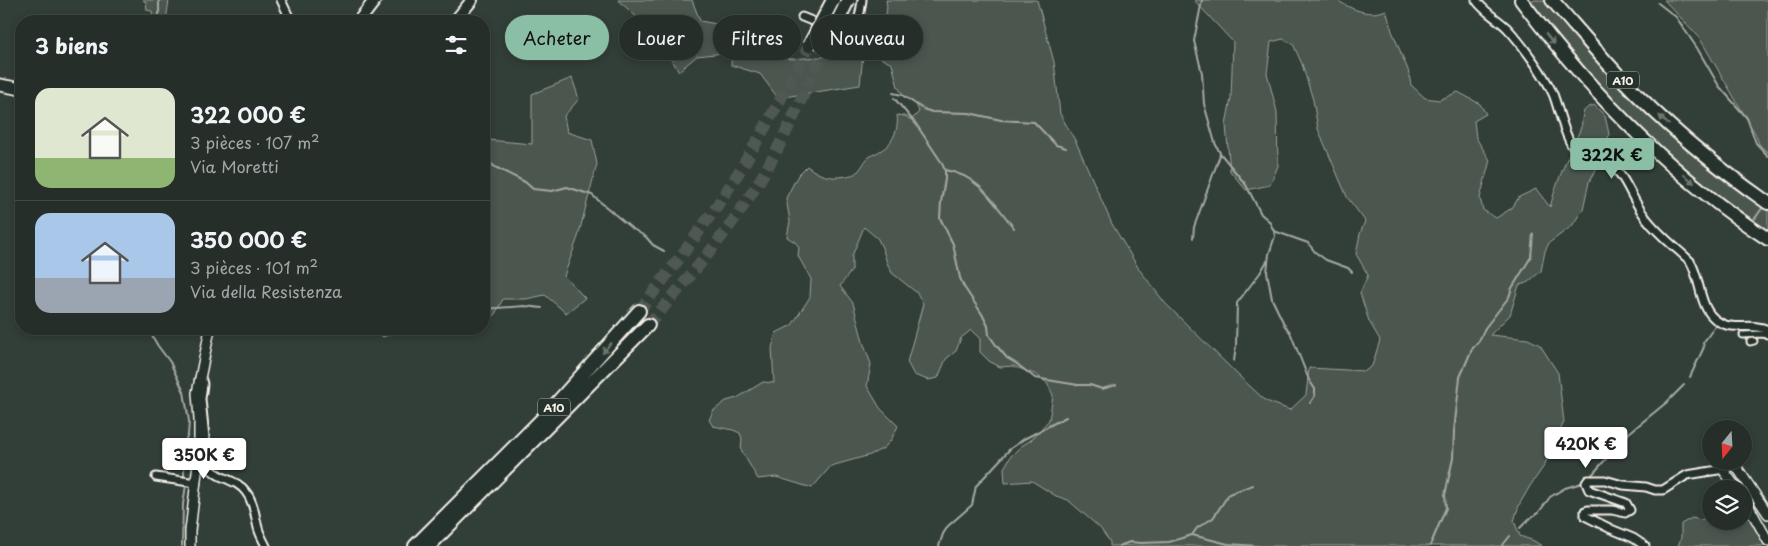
<!DOCTYPE html>
<html lang="fr">
<head>
<meta charset="utf-8">
<style>
	:root { --surface:#262e2a; --page:#2e3632; --text:#f1f3f6; --muted:#a4a8a8; --line:#424a47; --accent:#8abfa5 }
	body { margin:0; font-family:"Playpen Sans",sans-serif; background:var(--page); color:var(--text); height:100vh; display:flex; flex-direction:column; font-size:19px; white-space:nowrap }
	* { box-sizing:border-box; margin:0 }
	p { font-size:16px; color:var(--muted) }
	.icon { flex:none; width:28px; height:28px; fill:none; stroke:currentColor; stroke-width:2; stroke-linecap:round; stroke-linejoin:round }
	.map { position:relative; flex:1; overflow:hidden }
	.details { position:absolute; left:15px; top:15px; width:475px; height:320px; display:flex; flex-direction:column; background:var(--surface); border-radius:20px; box-shadow:0 2px 8px #0003,0 0 0 1px var(--line) }
	.details>* { flex:none }
	.guide { position:absolute; left:505px; top:15px; width:475px; height:45px; display:flex; gap:10px }
	.needle { width:32px; rotate:198deg }
	.fabs { position:absolute; left:1702px; top:420px; display:grid; gap:10px }
	.fabs a { display:grid; place-items:center; width:50px; height:50px; border-radius:50%; background:var(--surface); box-shadow:0 2px 8px #0003,0 0 0 1px var(--line); font-size:25px }
	.price { position:absolute; translate:-50% -42px; padding:0 11px; border-radius:5px; background:#fff; color:#222; font-size:16px; line-height:32px; filter:drop-shadow(0 1px 2px #0008) }
	.price::after { content:''; position:absolute; left:50%; top:30px; width:15px; height:11px; margin-left:-8px; background:inherit; clip-path:polygon(0 0,100% 0,50% 100%) }
	.price.current { background:var(--accent); color:#111 }
	ul { padding:0; list-style:none }
	li { display:flex; align-items:center; gap:15px; height:125px; padding:0 20px }
	li+li { border-top:1px solid var(--line) }
	li span { display:grid; place-items:center; flex:none; width:140px; height:100px; border-radius:15px; color:#555 }
	li>.icon { margin-inline-start:auto }
	span .icon { width:60px; height:60px; fill:#fffc; stroke-width:1 }
	li b { font-size:21px }
	h2 { display:flex; justify-content:space-between; align-items:center; height:60px; padding:0 20px; font-size:21px }
	.tag { padding:0 18px; border-radius:22px; background:var(--surface); box-shadow:0 2px 8px #0003,0 0 0 1px var(--line); font-size:18px; line-height:45px }
	.tag.current { background:var(--accent); color:#111 }
	.map>svg:first-child { display:block }
</style>
</head>
<body>
<div class="map">
<svg width="1768" height="546" viewBox="0 0 1768 546">
	<rect width="100%" height="100%" fill="#323e38"/>
	<filter id="ink" filterUnits="userSpaceOnUse"><feTurbulence type="fractalNoise" baseFrequency=".02" numOctaves="2"/><feDisplacementMap in="SourceGraphic" scale="10" xChannelSelector="R" yChannelSelector="G"/><feConvolveMatrix kernelMatrix="1 2 1 2 8 2 1 2 1" color-interpolation-filters="sRGB"/></filter>
	<g filter="url(#ink)">
		<!-- green -->
		<path fill="#4c564f" stroke="#a0a49c" d="M143,0H169L166,21L153,20L152,11L147,10L146,2Z
			M618,0H692L700,21L733,27L736,40L791,59L863,54L860,85L778,98L760,74L731,65L732,52L697,56L679,71L651,30Z
			M886,0H1037L1054,62L1060,114L1076,142L1112,224L1139,269L1165,303L1239,376L1266,401L1290,410L1306,395L1309,368L1365,371L1372,366L1380,340L1369,321L1360,293L1368,275L1356,254L1360,234L1365,221L1347,197L1318,129L1313,100L1302,64L1293,44L1283,39L1271,42L1267,73L1277,112L1278,166L1270,185L1246,190L1230,171L1226,125L1231,98L1233,42L1194,0H1337C1352,10 1370,17 1386,10L1392,31L1408,70L1411,85L1425,98L1439,100L1458,92L1480,104L1486,114L1474,121L1476,138L1490,160L1480,198L1483,210L1496,218L1512,208L1519,197L1536,189L1550,207C1557,181 1568,155 1580,130C1583,124 1581,117 1584,111C1587,107 1590,107 1594,105L1605,116L1609,134L1606,152L1589,182L1583,209L1572,226L1549,243L1545,251L1541,271L1527,283L1519,285L1510,315L1490,335L1528,339L1540,345L1558,373L1564,422L1544,466L1530,486L1519,505L1514,521L1520,536L1534,541L1542,546H1110V542L1100,528L1068,500L1056,496L1032,481L1005,483L1004,468L1011,456L1020,447L1031,440L1049,420L1053,395L1047,383L1037,375L1013,366L1000,367L989,361L980,352V339L971,330L961,338L956,351L946,359L938,378L928,380L914,375L907,362L923,304L917,293L892,273L887,263L883,250L878,239L864,227L852,256V270L840,286L853,303L863,342L871,364L867,386L880,408L898,426L891,440L884,448L870,455L831,466L812,488L776,477L758,479L741,450L742,439L740,433L733,430L713,426L709,420L713,411L726,401L737,398L763,382L774,383L772,348L776,333L792,325L810,297L811,279L798,256L799,247L795,242L787,237L790,221L786,198L798,175L807,166C820,176 830,179 847,176C851,175 854,175 857,172C863,167 864,161 869,157C874,154 879,152 883,149C894,142 899,127 897,115L905,116L911,120L919,112C917,104 913,100 905,98L898,87L892,64L882,59L875,44C879,31 890,14 886,0Z
			M1528,0H1544L1586,49L1649,114L1768,210V231C1716,197 1656,147 1613,102C1583,70 1556,35 1528,0Z
			M1664,0H1768V153L1759,144L1756,135L1699,37Z
			M572,78L579,99L564,116L567,132L592,140L597,164L578,237L564,276L585,298L566,313L545,295L526,299H503L494,316H484V147L488,140L532,144V94Z
			M375,329H397L395,332L383,337Z
			M1744,504L1768,546H1678L1681,538V524L1692,518L1701,520L1711,516V521H1744Z"/>
		<g fill="none" stroke-linecap="round" stroke-linejoin="round">
			<!-- stream -->
			<path stroke="#a6a9a1" stroke-width="2" d="M1202,0L1194,41L1202,73L1204,104L1215,143L1220,153L1246,185L1261,214L1269,221L1274,231L1275,236L1269,254L1267,272L1272,299L1285,326L1290,332L1309,380L1315,389V396L1310,403
				M1658,3L1676,17L1697,48L1719,86L1747,118L1756,143L1768,156
				M159,21V0
				M893,93L902,95L923,109L932,112L969,113L1001,120L1034,122L1056,145L1066,148
				M894,98L916,124L942,163L945,171V179L941,202L940,218L953,244L960,278L964,287L982,314L988,326L989,335L996,345L1007,358L1017,364L1035,378L1078,385H1090L1102,389L1116,385
				M484,158L495,167L525,182L533,189L552,191L567,187L592,195L630,227L646,237L653,245L664,251
				M945,170C980,176 993,202 1014,228
				M1753,221L1763,207
				M1274,231L1308,243L1315,252L1326,260L1348,268L1352,272
				M1193,238L1194,227L1219,158L1220,153
				M484,309L524,306L542,308
				M148,329L158,346L170,362L184,392L189,421L188,435L184,443V478
				M1234,361L1236,345L1237,303L1260,273L1267,261
				M1690,377L1704,347L1703,343L1716,325
				M1590,477L1629,433L1667,402L1684,385
				M1520,528L1529,519L1539,512L1550,497L1565,488L1582,483
				M1192,535L1197,528L1213,518L1229,494L1253,485
				M182,546L183,504L186,485
				M939,546L943,534L948,526L972,505L976,486L1010,449L1024,439L1066,417
				M1119,546L1130,542L1141,543L1169,542L1192,535L1228,544L1258,546
				M1430,546L1446,508L1445,495L1453,458L1454,431L1460,377L1472,349L1479,341L1485,328L1509,297L1512,288L1531,257L1533,234
				M1502,546L1510,536"/>
			<!-- motorway-tunnel -->
			<path stroke="#4f5952" stroke-width="12" stroke-dasharray="12 6" stroke-linecap="butt" d="M639,311C673,267 707,223 737,175C763,133 786,89 809,46
				M648,325C688,279 728,233 760,180C785,139 804,93 824,49"/>
			<defs>
				<path id="pedestrian" d="M1743,335L1761,334L1768,335
					M1750,342L1754,341"/>
				<path id="minor" d="M281,0L291,21
					M1476,0C1484,12 1497,18 1507,28C1522,44 1544,74 1553,94C1560,111 1567,154 1587,159L1601,157C1628,174 1628,195 1646,218C1658,234 1675,247 1690,261C1703,282 1697,316 1726,325C1740,329 1754,323 1768,330
					M802,17L827,27L848,31C860,25 860,12 862,0
					M199,379L202,380L203,384L201,399L208,466C218,480 236,478 246,492C254,502 255,516 258,528C260,535 263,540 266,546
					M156,477L196,483
					M1645,546L1633,538L1611,529L1585,516V511L1588,510H1612L1625,513L1630,510L1626,503L1589,490L1586,483L1588,480H1605L1623,485L1646,487L1655,490H1663L1687,475L1724,469"/>
				<path id="tertiary" d="M1737,489L1724,471L1725,465L1727,463L1734,464L1738,469L1768,514
					M1744,498L1768,541
					M190,546V531L199,455V419L197,393L210,329"/>
				<path id="secondary" d="M455,21L472,0"/>
				<path id="primary" d="M359,21L375,0
					M0,85L21,89"/>
				<path id="motorway" d="M1521,0C1590,92 1671,176 1768,239
					M1552,0C1575,26 1597,52 1620,77C1665,125 1715,166 1768,203
					M415,546L545,416L639,311
					M429,546L648,325"/>
			</defs>
			<!-- pedestrian casing -->
			<use href="#pedestrian" stroke="#f4f1e8" stroke-width="9"/>
			<!-- minor casing -->
			<use href="#minor" stroke="#f4f1e8" stroke-width="11"/>
			<!-- tertiary casing -->
			<use href="#tertiary" stroke="#f4f1e8" stroke-width="12"/>
			<!-- secondary casing -->
			<use href="#secondary" stroke="#f4f1e8" stroke-width="14"/>
			<!-- primary casing -->
			<use href="#primary" stroke="#f4f1e8" stroke-width="15"/>
			<!-- motorway casing -->
			<use href="#motorway" stroke="#f4f1e8" stroke-width="16"/>
			<!-- pedestrian -->
			<use href="#pedestrian" stroke="#26332d" stroke-width="5"/>
			<!-- minor -->
			<use href="#minor" stroke="#26332d" stroke-width="7"/>
			<!-- tertiary -->
			<use href="#tertiary" stroke="#26332d" stroke-width="9"/>
			<!-- secondary -->
			<use href="#secondary" stroke="#26332d" stroke-width="10"/>
			<!-- primary -->
			<use href="#primary" stroke="#26332d" stroke-width="11"/>
			<!-- motorway -->
			<use href="#motorway" stroke="#26332d" stroke-width="12"/>
			<defs>
				<path id="motorway-bridge" d="M809,46L833,0
					M824,49L848,0"/>
			</defs>
			<!-- motorway-bridge casing -->
			<use href="#motorway-bridge" stroke="#f4f1e8" stroke-width="16" stroke-linecap="butt"/>
			<!-- motorway-bridge -->
			<use href="#motorway-bridge" stroke="#26332d" stroke-width="12"/>
		</g>
		<!-- one-way arrows -->
		<defs><path id="oneway-solid" d="M-6-.8H1V-3.2L6.5 0L1 3.2V.8H-6Z" transform="scale(1.25)"/></defs>
		<g fill="#6e766e">
			<use href="#oneway-solid" transform="translate(1550 39) rotate(51)"/>
			<use href="#oneway-solid" transform="translate(1664 120) rotate(-137)"/>
			<use href="#oneway-solid" transform="translate(1689 179) rotate(39)"/>
			<use href="#oneway-solid" transform="translate(607 348) rotate(131)"/>
		</g>
	</g>
	<g text-anchor="middle" dominant-baseline="central" stroke-width="4" stroke-linejoin="round" paint-order="stroke">
		<!-- shield labels -->
		<g fill="#26332d" stroke="#b6b8b0" stroke-width="1">
			<rect x="1607" y="71.5" width="32" height="17" rx="4"/>
			<rect x="538" y="398.5" width="32" height="17" rx="4"/>
		</g>
		<g font-size="11" font-weight="bold" fill="#f4f1e8">
			<text x="1623" y="80">A10</text>
			<text x="554" y="407">A10</text>
		</g>
	</g>
</svg>
<div class="fabs">
<a><svg class="needle" viewBox="-14 -14 28 28"><path d="M0-13l5 13h-10z" fill="#e53935"/><path d="M0 13l5-13h-10z" fill="#a4a8a8"/></svg></a>
<a><svg class="icon" aria-label="layers" viewBox="0 0 24 24"><path d="M12 4l9 5-9 5-9-5zM3 14l9 5 9-5"/></svg></a>
</div>
<b class="price current" style="left:1612px;top:180px">322K €</b>
<b class="price" style="left:1586px;top:469px">420K €</b>
<b class="price" style="left:204px;top:480px">350K €</b>
<div class="guide">
<a class="tag current">Acheter</a>
<a class="tag">Louer</a>
<a class="tag">Filtres</a>
<a class="tag">Nouveau</a>
</div>
<section class="details">
<h2>3 biens<svg class="icon" aria-label="filters" viewBox="0 0 24 24"><path d="M4 7h16M4 17h16"/><circle cx="9" cy="7" r="2"/><circle cx="15" cy="17" r="2"/></svg></h2>
<ul>
<li><span style="background:linear-gradient(#dfe7d0 70%,#8fb573 0)"><svg class="icon" aria-label="home" viewBox="0 0 24 24"><path d="M3 11l9-7 9 7M6 9v11h12V9"/></svg></span><div><b>322 000 €</b><p>3 pièces · 107 m²</p><p>Via Moretti</p></div></li>
<li><span style="background:linear-gradient(#a9c7e8 65%,#9aa5b1 0)"><svg class="icon" aria-label="home" viewBox="0 0 24 24"><path d="M3 11l9-7 9 7M6 9v11h12V9"/></svg></span><div><b>350 000 €</b><p>3 pièces · 101 m²</p><p>Via della Resistenza</p></div></li>
</ul>
</section>
</div>
</body>
</html>
